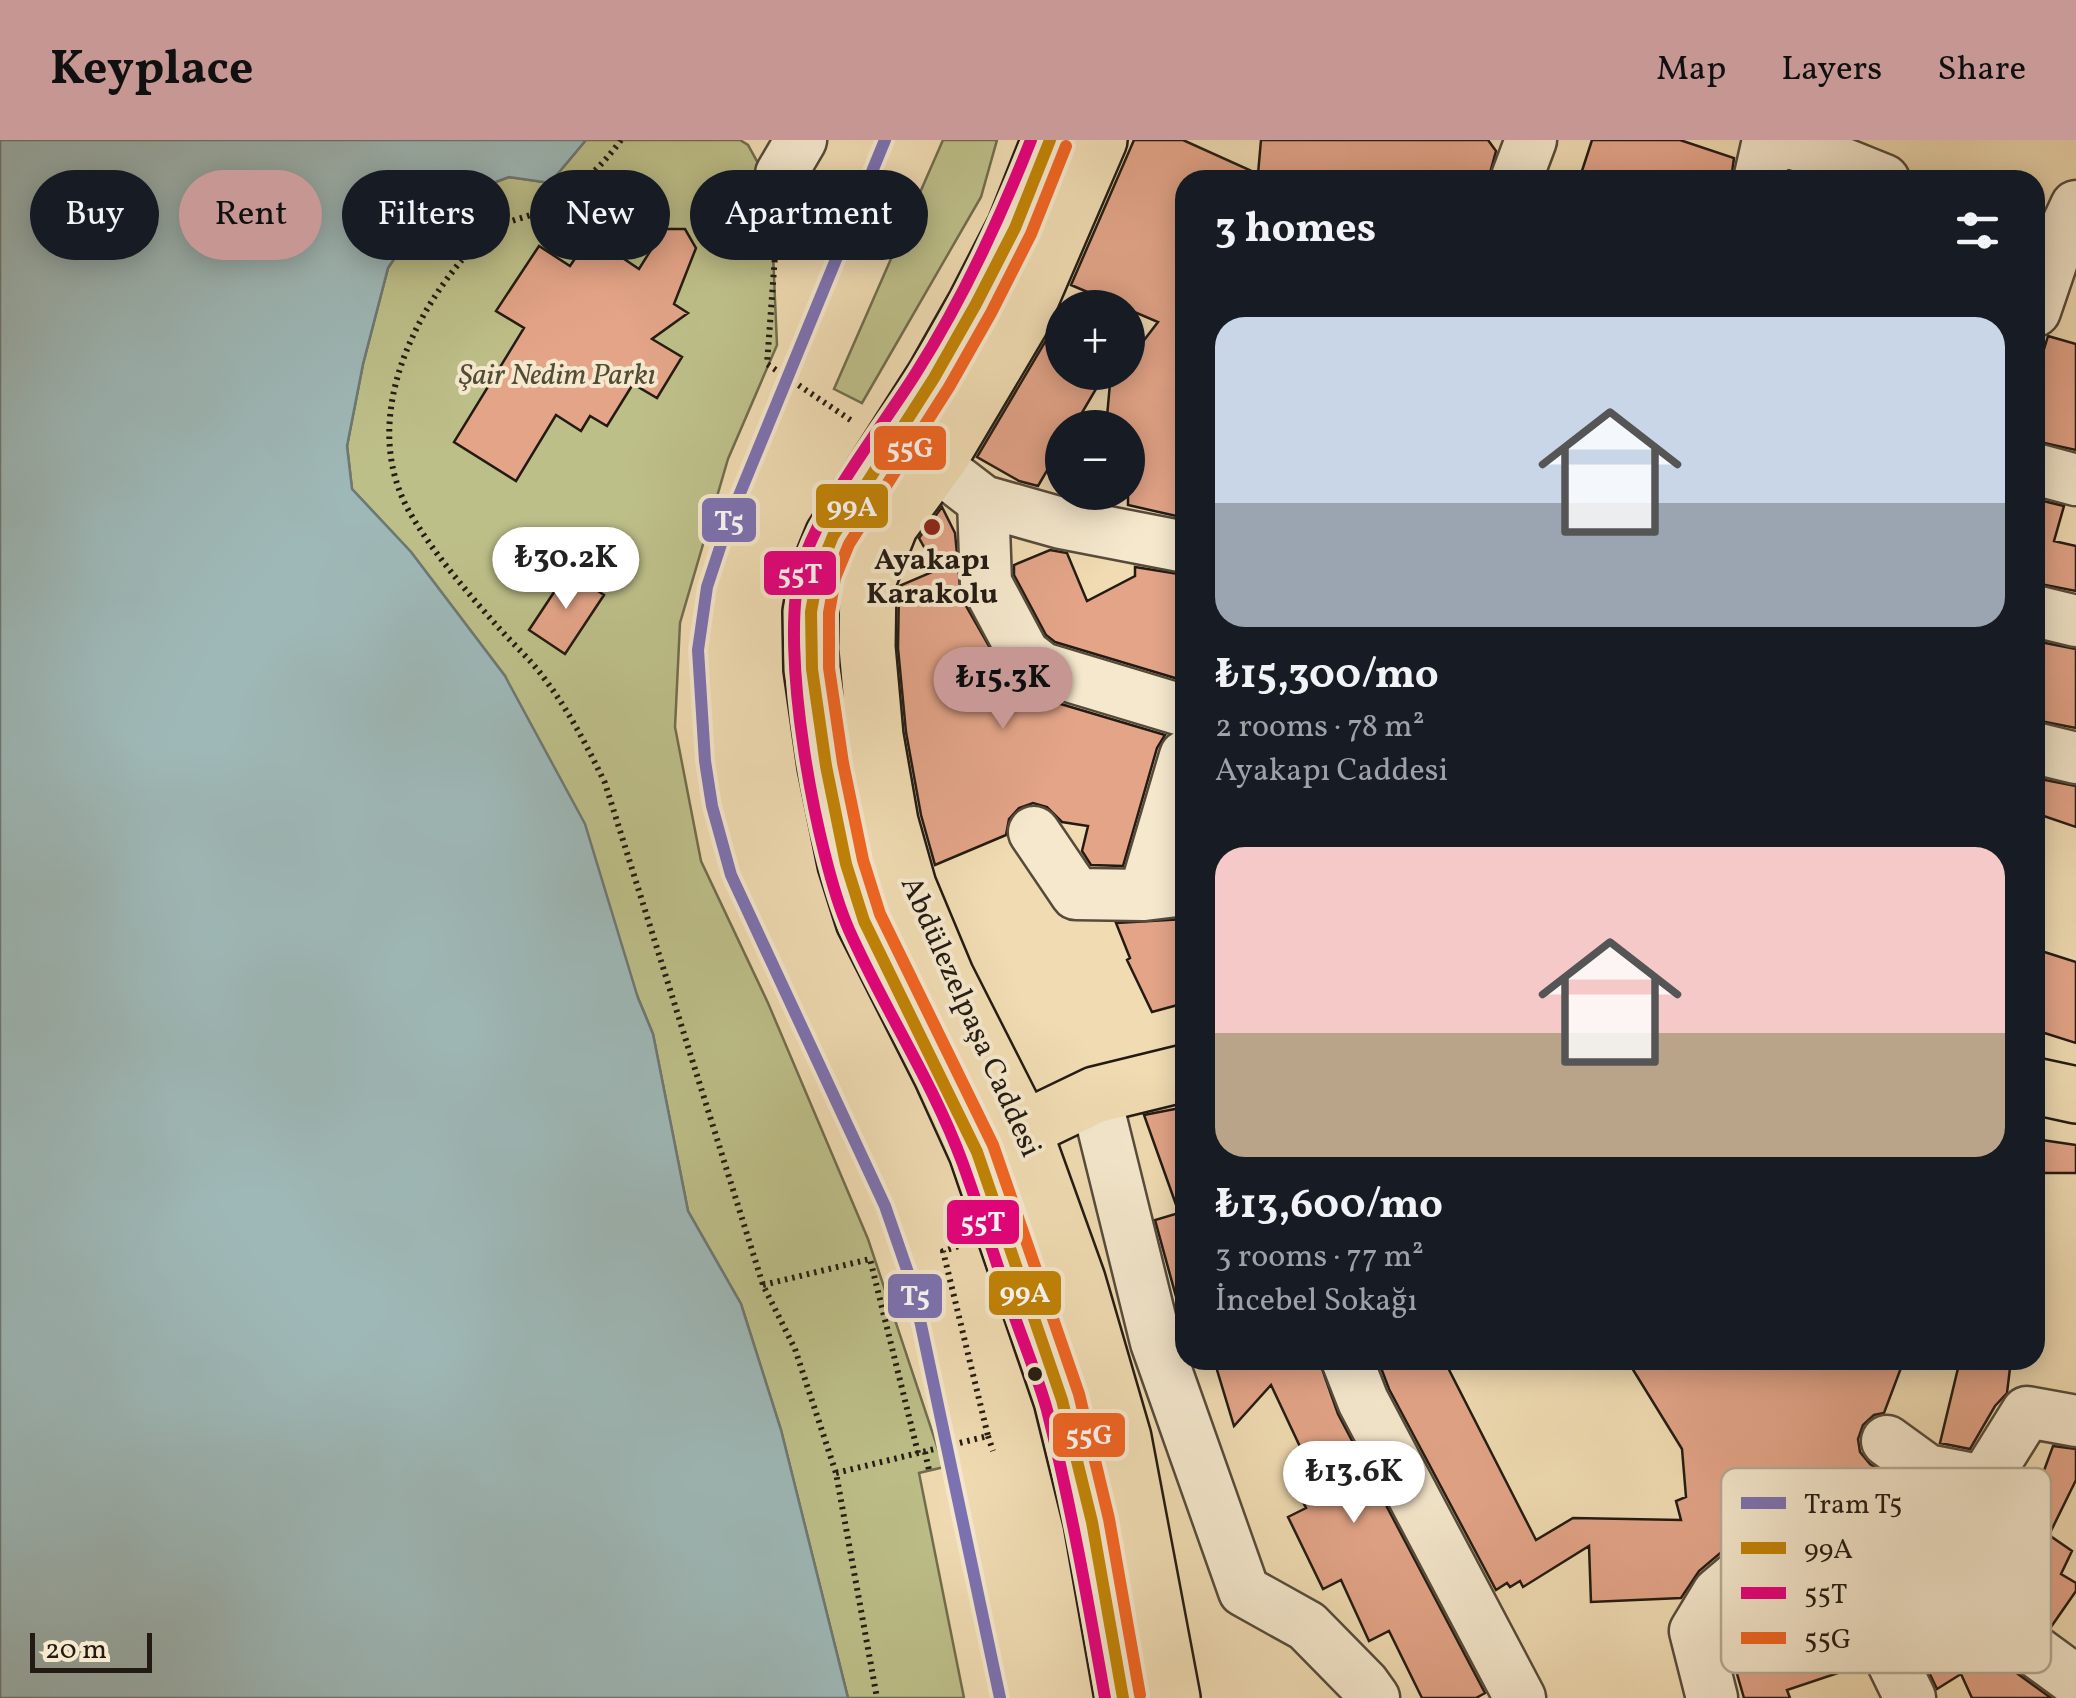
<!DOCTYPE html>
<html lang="en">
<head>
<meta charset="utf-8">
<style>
	:root { --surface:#171b24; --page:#20242c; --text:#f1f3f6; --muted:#9ea1a6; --accent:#c59692 }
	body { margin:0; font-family:Vollkorn,serif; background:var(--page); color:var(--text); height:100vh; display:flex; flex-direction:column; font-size:38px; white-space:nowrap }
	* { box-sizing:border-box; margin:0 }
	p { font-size:32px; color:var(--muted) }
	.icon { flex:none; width:55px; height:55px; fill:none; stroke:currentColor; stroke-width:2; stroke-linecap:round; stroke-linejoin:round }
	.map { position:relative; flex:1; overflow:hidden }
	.details { position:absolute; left:1175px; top:30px; width:870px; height:1200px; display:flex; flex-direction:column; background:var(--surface); border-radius:30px; box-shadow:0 5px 25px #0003 }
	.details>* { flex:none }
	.guide { position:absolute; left:30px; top:30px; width:950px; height:90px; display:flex; gap:20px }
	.tools { position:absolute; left:1045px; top:150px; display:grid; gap:20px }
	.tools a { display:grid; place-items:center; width:100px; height:100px; border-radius:50%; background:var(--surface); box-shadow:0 5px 25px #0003; font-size:50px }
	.scale { position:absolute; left:30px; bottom:25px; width:122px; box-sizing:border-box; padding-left:10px; border:5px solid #231b13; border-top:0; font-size:28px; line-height:35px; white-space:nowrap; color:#231b13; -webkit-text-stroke:8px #f5e8cd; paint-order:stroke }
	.price { position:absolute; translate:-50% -85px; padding:0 22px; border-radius:35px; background:#fff; color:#222; font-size:32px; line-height:65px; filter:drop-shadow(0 2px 5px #0008) }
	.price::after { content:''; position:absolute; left:50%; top:60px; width:30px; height:22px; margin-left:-15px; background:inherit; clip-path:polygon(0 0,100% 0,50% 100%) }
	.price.current { background:var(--accent); color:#111 }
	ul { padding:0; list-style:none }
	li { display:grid; align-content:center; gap:20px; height:530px; padding:0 40px }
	li span { display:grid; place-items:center; height:310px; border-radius:30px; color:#555 }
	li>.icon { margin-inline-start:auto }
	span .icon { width:180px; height:180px; fill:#fffc; stroke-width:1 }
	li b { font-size:42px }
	h2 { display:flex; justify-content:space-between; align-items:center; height:120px; padding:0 40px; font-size:42px }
	.pill { padding:0 35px; border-radius:45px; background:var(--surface); box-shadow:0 5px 25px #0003; font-size:35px; line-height:90px }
	.pill.current { background:var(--accent); color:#111 }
	header { display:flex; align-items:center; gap:60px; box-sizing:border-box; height:140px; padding:0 50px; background:var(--accent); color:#111 }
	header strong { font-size:48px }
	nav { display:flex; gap:55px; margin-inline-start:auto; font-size:35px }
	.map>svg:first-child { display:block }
</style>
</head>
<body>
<header>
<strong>Keyplace</strong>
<nav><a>Map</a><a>Layers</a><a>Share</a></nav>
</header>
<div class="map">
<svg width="2076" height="1558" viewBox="0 0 2076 1558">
	<rect width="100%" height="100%" fill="#f0dbb2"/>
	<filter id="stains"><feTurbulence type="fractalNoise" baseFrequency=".002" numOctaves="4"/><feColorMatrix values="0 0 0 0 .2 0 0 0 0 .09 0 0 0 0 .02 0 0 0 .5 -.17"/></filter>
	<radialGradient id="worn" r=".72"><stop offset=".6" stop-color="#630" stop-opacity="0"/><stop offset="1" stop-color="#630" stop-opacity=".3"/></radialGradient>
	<!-- green -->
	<path fill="#bdbf89" stroke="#706d4e" stroke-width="2.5" d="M586,0H740L748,5L770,45L777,205L728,319L680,483L675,587L701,721L768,863L868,1099L944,1327L919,1333L964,1558H848L781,1290L741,1164L688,1071L653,894L505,536L411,412L352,349L347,306L363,224L388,128L420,80L474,50L509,37L550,43Z
		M943,0H997L981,57L862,263L834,249Z"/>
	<!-- water -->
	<path fill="#9eb8b7" stroke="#6d7975" stroke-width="2.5" d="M0,0H586L550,43L509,37L474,50L420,80L388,128L363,224L347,306L352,349L411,412L505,536L585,684L638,858L653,894L688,1071L741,1164L781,1290L848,1558H0Z"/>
	<!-- building -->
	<path fill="#e3a488" stroke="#231b13" stroke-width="2.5" d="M1134,0H1183L1258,34L1261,0H1488L1496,11L1488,40H1185V310L1180,328L1185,331V378L1128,365V288H1106L1111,232H1128V221L1158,182L1071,145Z
		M1592,0H1680L1734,18L1731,40H1579Z
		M664,89H685L696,108L674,164L688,173L652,199L682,217L657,258L633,244L607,286L590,276L581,291L556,275L516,341L454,302L524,188L496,171L539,106L570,126L590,96L639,129Z
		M1062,164V232H1106L1073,288H1062V305L1038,346L1019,341L977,317L1048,197Z
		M2048,196L2076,204V310L2035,301V239Z
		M2035,359L2064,366L2054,401L2076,406V451L2035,443Z
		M942,367L955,393L961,457L1006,536L1034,556L1165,595L1157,608L1123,726L1091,725L1082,711L1088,686L1062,682L1047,667L1033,663L1019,668L1009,679L1006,695L935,725L921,675L906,592L898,508L899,446L937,430L919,398Z
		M1050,410L1067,413L1087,461L1135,436V427L1185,435V541L1055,502L1046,495L1014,435V425Z
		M568,431L604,455L565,514L529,490Z
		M2035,501L2076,509V588L2035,580Z
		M2035,638L2076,646V687L2035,673Z
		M1185,779V863L1152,872L1127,820L1130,818L1116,783Z
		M2035,809L2076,822V903L2035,890Z
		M1185,967V1181L1183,1182L1155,1080L1179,1073L1144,975Z
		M2035,999L2076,1005V1033H2035Z
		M1214,1220H1319L1338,1274L1485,1553L1476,1558H1422L1389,1491L1369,1501L1341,1440L1323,1449L1288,1377L1306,1368L1291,1338L1310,1328L1271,1245L1234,1286Z
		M1378,1220H1444L1536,1400L1573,1378L1681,1380L1676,1361L1686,1357L1682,1309L1627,1220H1904L1884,1273L1874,1275L1863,1285L1858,1299L1860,1312L1870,1324L1918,1357L1924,1367L1926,1359L1979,1369L1991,1368L1982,1437L1845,1337L1832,1332H1820L1809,1338L1699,1431L1681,1458L1591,1462L1589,1406L1523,1447L1520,1441L1510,1447L1507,1443L1496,1450L1389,1249Z
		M1960,1220H2011L2007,1253L1995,1266L1970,1309L1940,1303Z
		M2053,1306L2076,1309V1340L2049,1395L2072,1411L2061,1434L2076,1443V1451L2051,1487L2000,1450Z
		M1824,1401L1847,1493L1862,1525L1787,1550L1790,1558H1744L1726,1496L1740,1472Z
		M1894,1444L2051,1558H1972L1961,1534L1937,1549L1902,1476Z"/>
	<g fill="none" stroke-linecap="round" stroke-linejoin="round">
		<defs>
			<path id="minor" d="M1785,0L1884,40
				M781,34L801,0
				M1516,40L1531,0
				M1759,40L1768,0
				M2035,171L2056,109L2076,66
				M2035,329L2076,340
				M957,341L983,361L1061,383L1185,407
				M983,361L986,443L1024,514L1042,528L1185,571
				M2035,471L2076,481
				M2035,608L2076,618
				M1034,692L1076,754L1144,755L1185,750
				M1144,755L1185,616
				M1095,955L1156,1202L1244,1451L1307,1486L1364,1544L1374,1558
				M1347,1220L1363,1261L1520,1558
				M1887,1301L1927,1330L1984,1341L2027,1272L2076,1281
				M1846,1373L1875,1486L1910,1558
				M1712,1558L1695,1491L1718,1453L1828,1360L2076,1541"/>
			<path id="major" d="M1050,0L1015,88L976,164L934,238L833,396L818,433L811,472L812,529L826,626L846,724L864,781L942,935L977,1012L1062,1260L1092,1382L1123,1558
				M1099,0L1021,181L941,316L890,385L868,440L867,507L875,596L890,682L908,746L946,837L1022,987L1077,1140L1123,1298L1172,1558
				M2035,946L2076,955
				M989,1006L1095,955L1185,933"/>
		</defs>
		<!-- minor casing -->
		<use href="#minor" stroke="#564b3b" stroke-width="55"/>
		<!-- major casing -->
		<use href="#major" stroke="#231b13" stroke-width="60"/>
		<!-- path -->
		<path stroke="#231b13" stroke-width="6" stroke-dasharray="2.5 5" stroke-linecap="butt" d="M621,0C600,29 574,52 542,70C529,77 513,79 500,86C486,92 471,110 461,121C405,188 362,289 410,373C434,414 467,452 498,487C513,504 531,520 544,538C569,571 587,606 605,643L763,1145L795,1209L836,1333L877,1558
			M778,75L767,224L852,281
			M763,1145L870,1119L918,1313
			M988,1296L993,1311
			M925,1312L929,1330
			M836,1333L988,1296L943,1111L959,1106"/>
		<!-- minor -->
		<use href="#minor" stroke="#f5e8cd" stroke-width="50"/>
		<!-- major -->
		<use href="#major" stroke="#f0dbb2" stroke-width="55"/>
		<defs>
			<path id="bus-1" d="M1050,0L1015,88L976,164L934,238L833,396L818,433L811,472L812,529L826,626L846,724L864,781L977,1012L1062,1260L1092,1382L1123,1558"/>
			<path id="bus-2" d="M1031,0C999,81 963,159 916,233C881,289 819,366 801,428C778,506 816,715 849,790C884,869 933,942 963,1024C981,1074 997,1125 1014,1175C1025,1206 1038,1238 1047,1270C1071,1365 1088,1461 1105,1558"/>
			<path id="bus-3" d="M1066,6L1031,94L991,173L949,247L849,404L835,438L829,473V528L843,623L863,720L880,774L993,1005L1079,1254L1109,1379L1140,1555"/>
		</defs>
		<!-- bus-1 casing -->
		<use href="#bus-1" stroke="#f5e8cd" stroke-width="20"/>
		<!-- bus-2 casing -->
		<use href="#bus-2" stroke="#f5e8cd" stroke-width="20"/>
		<!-- bus-3 casing -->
		<use href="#bus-3" stroke="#f5e8cd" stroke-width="20"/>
		<!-- bus-1 -->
		<use href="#bus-1" stroke="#c28305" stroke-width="12"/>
		<!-- bus-2 -->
		<use href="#bus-2" stroke="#e5007d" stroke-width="12"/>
		<!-- bus-3 -->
		<use href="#bus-3" stroke="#f26522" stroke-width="12"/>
		<defs>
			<path id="tram-1" d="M885,0L729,380L707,447L698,510L705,621L712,666L731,735L885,1066L913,1147L1000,1558"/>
		</defs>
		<!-- tram-1 casing -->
		<use href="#tram-1" stroke="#f5e8cd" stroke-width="20"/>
		<!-- tram-1 -->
		<use href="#tram-1" stroke="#7c72b3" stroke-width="12"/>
	</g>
	<!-- markers -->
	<circle fill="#8f2418" stroke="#f5e8cd" stroke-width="4" cx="932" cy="387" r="10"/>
	<circle fill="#231b13" stroke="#f5e8cd" stroke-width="4" cx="1035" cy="1234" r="9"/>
	<g text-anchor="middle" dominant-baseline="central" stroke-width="8" stroke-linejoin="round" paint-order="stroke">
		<!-- park labels -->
		<g font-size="30" font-style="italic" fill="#514c36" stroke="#f5e8cd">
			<text x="557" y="236">Şair Nedim Parkı</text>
		</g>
		<!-- poi labels -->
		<g font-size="30" font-weight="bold" fill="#231b13" stroke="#f5e8cd">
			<text x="932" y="421">Ayakapı<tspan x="932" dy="34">Karakolu</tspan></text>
		</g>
		<!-- street labels -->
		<g font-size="30" fill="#231b13" stroke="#f5e8cd">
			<text transform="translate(970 877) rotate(66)">Abdülezelpaşa Caddesi</text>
		</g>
	</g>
	<!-- legend -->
	<rect x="1721" y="1328" width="330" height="205" rx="15" fill="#f5e8cd" stroke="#b6aa95" stroke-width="2.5"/>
	<rect x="1741" y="1357" width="45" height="12" fill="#7c72b3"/>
	<rect x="1741" y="1402" width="45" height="12" fill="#c28305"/>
	<rect x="1741" y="1447" width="45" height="12" fill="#e5007d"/>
	<rect x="1741" y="1492" width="45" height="12" fill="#f26522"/>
	<g font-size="28" fill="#231b13">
		<text x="1804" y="1373">Tram T5</text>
		<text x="1804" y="1418">99A</text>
		<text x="1804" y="1463">55T</text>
		<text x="1804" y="1508">55G</text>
	</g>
	<g stroke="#f5e8cd" stroke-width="4">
		<rect x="872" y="284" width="76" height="48" rx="10" fill="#f26522"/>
		<rect x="814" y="342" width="76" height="48" rx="10" fill="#c28305"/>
		<rect x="700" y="356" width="58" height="48" rx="10" fill="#7c72b3"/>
		<rect x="762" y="409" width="76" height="48" rx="10" fill="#e5007d"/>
		<rect x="945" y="1058" width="76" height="48" rx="10" fill="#e5007d"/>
		<rect x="987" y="1129" width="76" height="48" rx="10" fill="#c28305"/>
		<rect x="886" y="1132" width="58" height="48" rx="10" fill="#7c72b3"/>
		<rect x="1051" y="1271" width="76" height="48" rx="10" fill="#f26522"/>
	</g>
	<g font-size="28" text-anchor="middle" font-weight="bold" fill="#fff">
		<text x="910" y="317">55G</text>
		<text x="852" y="376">99A</text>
		<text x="729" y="390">T5</text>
		<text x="800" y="443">55T</text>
		<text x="983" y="1091">55T</text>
		<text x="1025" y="1162">99A</text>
		<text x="915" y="1165">T5</text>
		<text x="1089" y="1304">55G</text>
	</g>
	<rect width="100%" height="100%" filter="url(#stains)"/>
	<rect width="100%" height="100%" fill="url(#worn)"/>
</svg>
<div class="tools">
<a>+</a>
<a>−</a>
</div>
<div class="scale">20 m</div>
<b class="price" style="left:566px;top:472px">₺30.2K</b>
<b class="price current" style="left:1003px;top:592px">₺15.3K</b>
<b class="price" style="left:1354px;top:1386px">₺13.6K</b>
<div class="guide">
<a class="pill">Buy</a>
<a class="pill current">Rent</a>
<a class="pill">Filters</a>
<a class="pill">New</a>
<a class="pill">Apartment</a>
</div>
<section class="details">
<h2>3 homes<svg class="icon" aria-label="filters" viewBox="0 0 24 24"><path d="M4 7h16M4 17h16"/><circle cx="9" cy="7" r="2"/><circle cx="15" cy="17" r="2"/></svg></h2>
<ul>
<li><span style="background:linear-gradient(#c9d6e8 60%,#9aa5b1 0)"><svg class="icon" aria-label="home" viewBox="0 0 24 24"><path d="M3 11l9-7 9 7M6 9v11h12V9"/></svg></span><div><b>₺15,300/mo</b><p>2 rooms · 78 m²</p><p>Ayakapı Caddesi</p></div></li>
<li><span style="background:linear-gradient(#f6c9c9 60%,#b9a48a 0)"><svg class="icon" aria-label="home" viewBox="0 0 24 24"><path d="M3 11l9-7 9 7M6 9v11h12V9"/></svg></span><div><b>₺13,600/mo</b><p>3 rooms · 77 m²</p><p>İncebel Sokağı</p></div></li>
</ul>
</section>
</div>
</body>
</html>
